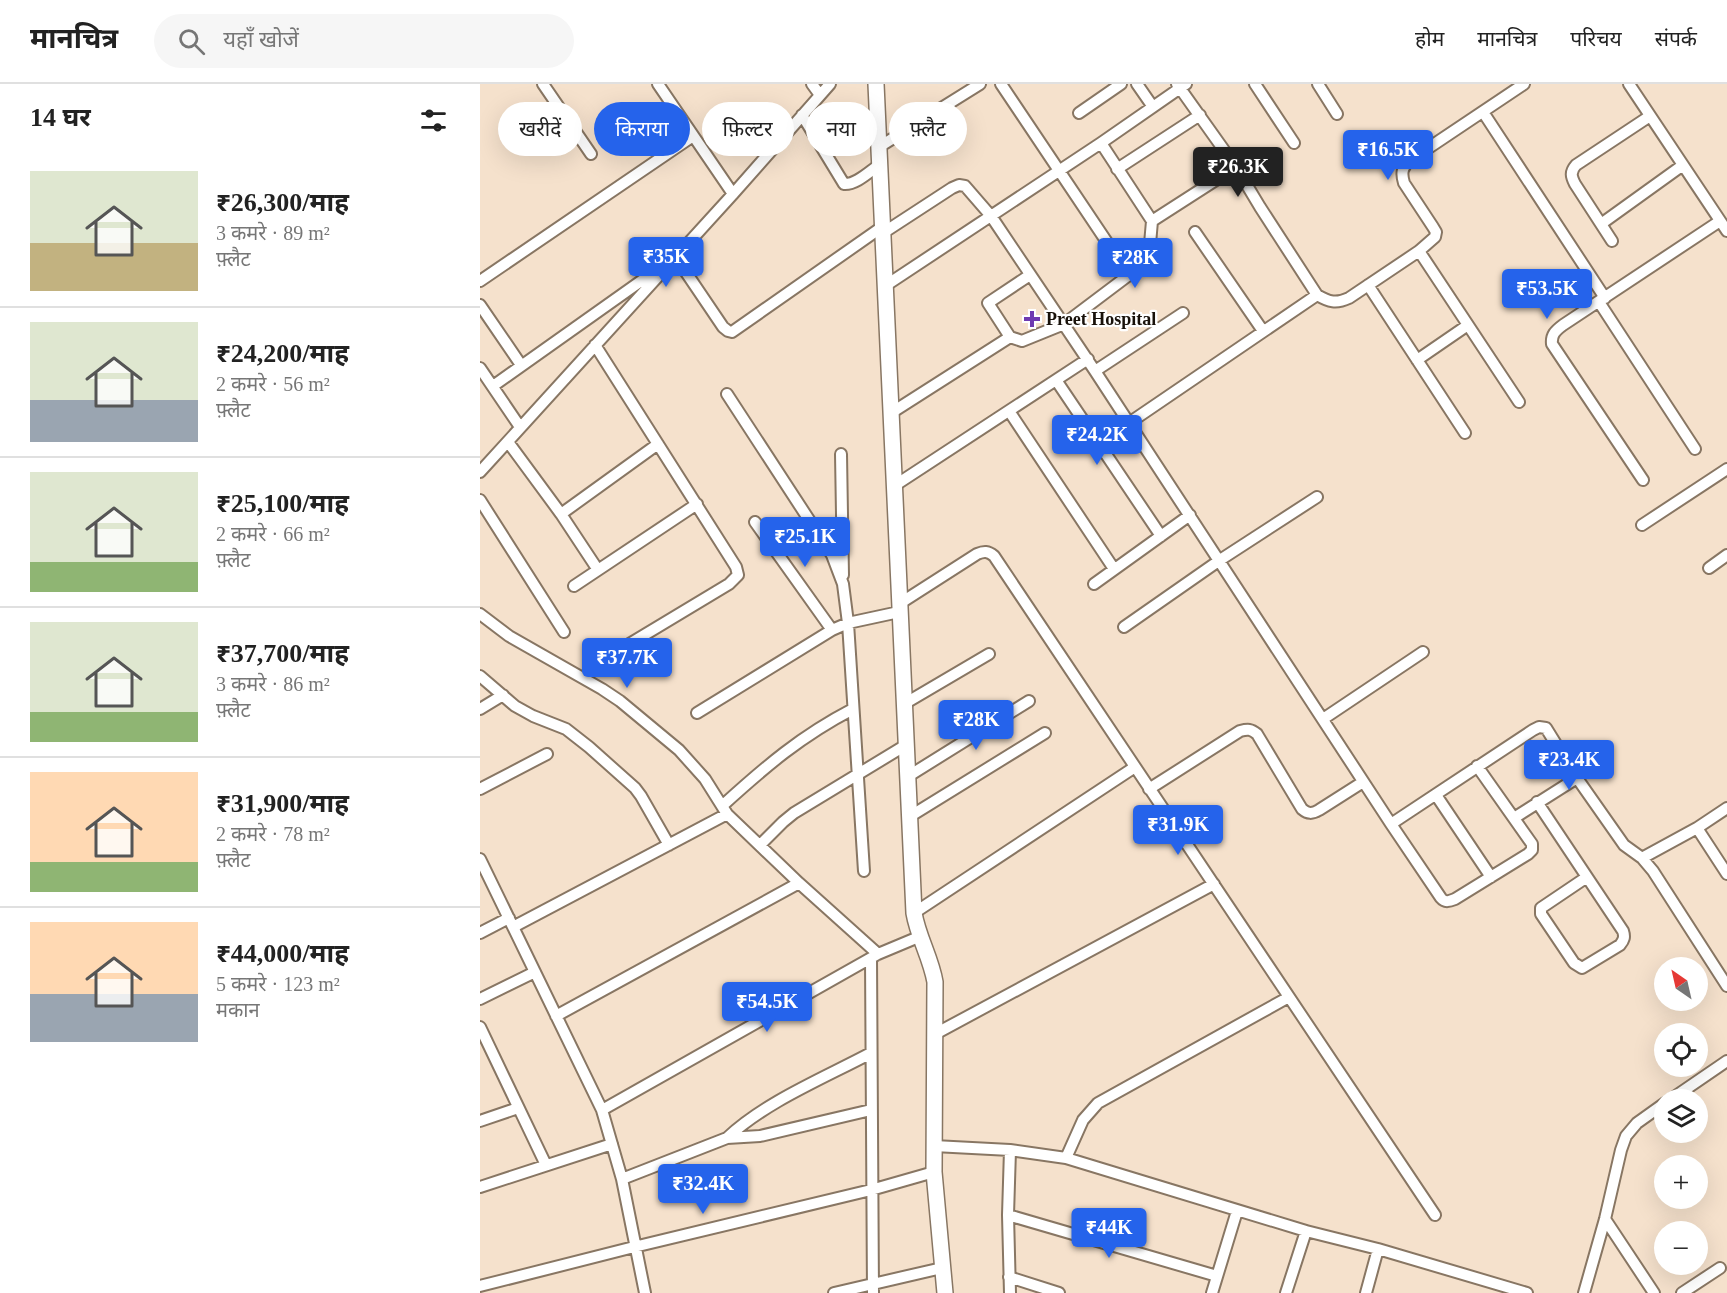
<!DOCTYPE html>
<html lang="hi">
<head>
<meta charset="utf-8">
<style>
	:root { --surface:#fff; --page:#f6f6f6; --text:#222; --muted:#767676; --line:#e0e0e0; --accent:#2563eb }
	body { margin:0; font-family:"Times New Roman","Noto Sans Devanagari",serif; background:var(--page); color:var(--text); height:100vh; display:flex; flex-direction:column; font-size:22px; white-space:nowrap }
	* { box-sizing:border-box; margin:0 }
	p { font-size:20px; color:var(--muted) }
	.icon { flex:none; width:33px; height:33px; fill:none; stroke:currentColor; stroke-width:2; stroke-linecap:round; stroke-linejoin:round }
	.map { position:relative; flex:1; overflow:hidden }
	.drawer { display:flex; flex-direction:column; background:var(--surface); width:480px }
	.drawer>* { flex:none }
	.hud { position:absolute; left:18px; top:18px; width:570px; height:54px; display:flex; gap:12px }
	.needle { width:39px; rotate:326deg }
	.tools { position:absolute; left:1174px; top:873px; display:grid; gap:12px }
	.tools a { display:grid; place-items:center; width:54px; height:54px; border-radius:50%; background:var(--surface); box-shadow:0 6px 24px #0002; font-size:30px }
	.price { position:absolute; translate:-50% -51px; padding:0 14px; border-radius:6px; background:var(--accent); color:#fff; font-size:20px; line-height:39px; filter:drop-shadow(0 2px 3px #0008) }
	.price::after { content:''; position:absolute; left:50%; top:36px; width:18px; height:14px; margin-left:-9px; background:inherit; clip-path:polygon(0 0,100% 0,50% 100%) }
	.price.selected { background:#222; color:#fff }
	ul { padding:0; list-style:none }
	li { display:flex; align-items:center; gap:18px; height:150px; padding:0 30px }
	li+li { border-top:2px solid var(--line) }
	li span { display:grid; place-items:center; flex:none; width:168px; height:120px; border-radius:0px; color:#555 }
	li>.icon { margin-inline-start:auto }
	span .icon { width:72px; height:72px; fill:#fffc; stroke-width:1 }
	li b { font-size:26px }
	h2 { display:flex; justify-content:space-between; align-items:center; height:72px; padding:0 30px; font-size:26px }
	.chip { padding:0 21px; border-radius:27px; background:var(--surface); box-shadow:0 6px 24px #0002; font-size:21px; line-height:54px }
	.chip.selected { background:var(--accent); color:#fff }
	header { display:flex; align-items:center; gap:36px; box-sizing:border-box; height:84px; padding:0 30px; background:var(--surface); border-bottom:2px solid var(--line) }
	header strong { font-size:28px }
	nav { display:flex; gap:33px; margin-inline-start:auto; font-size:21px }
	.search { width:420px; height:54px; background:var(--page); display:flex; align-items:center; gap:15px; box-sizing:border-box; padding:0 21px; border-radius:33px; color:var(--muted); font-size:22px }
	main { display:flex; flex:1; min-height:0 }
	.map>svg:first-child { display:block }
</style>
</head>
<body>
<header>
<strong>मानचित्र</strong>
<div class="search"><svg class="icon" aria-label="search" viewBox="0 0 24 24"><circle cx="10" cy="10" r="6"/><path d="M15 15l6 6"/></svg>यहाँ खोजें</div>
<nav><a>होम</a><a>मानचित्र</a><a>परिचय</a><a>संपर्क</a></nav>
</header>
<main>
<section class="drawer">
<h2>14 घर<svg class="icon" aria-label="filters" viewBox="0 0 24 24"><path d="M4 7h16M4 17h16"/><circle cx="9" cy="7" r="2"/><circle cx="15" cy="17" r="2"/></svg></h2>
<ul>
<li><span style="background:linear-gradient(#dfe7d0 60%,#c2b280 0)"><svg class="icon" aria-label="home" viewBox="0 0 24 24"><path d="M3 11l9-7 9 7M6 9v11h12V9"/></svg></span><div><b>₹26,300/माह</b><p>3 कमरे · 89 m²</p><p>फ़्लैट</p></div></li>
<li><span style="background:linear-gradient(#dfe7d0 65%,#9aa5b1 0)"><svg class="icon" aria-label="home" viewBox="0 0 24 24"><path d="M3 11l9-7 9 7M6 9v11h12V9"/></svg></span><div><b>₹24,200/माह</b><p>2 कमरे · 56 m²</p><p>फ़्लैट</p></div></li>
<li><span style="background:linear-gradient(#dfe7d0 75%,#8fb573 0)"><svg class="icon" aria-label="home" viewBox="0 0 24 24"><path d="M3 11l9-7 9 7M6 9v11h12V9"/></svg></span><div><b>₹25,100/माह</b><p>2 कमरे · 66 m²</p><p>फ़्लैट</p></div></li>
<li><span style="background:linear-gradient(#dfe7d0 75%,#8fb573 0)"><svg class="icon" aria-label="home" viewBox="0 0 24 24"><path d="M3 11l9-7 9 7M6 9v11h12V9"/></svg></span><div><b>₹37,700/माह</b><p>3 कमरे · 86 m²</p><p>फ़्लैट</p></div></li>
<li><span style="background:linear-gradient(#ffd9b3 75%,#8fb573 0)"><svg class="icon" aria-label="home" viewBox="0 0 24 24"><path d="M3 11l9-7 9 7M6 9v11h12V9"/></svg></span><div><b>₹31,900/माह</b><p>2 कमरे · 78 m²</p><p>फ़्लैट</p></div></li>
<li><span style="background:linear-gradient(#ffd9b3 60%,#9aa5b1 0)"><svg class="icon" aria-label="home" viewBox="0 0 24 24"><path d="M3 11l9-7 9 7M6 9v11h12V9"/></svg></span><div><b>₹44,000/माह</b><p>5 कमरे · 123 m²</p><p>मकान</p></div></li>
</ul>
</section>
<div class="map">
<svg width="1247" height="1209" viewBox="0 0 1247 1209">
	<rect width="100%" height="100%" fill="#f5e1cc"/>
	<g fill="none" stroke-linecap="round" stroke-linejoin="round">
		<defs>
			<path id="street" d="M63,0L111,70
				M178,0L253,110
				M332,0L340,11
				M521,0L649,191
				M657,0L673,23
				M697,0L756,83L780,123L837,211C849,218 856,220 869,214L939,167L955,153L956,148L953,143L924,99C921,89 922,84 929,77L1044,0
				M775,0L814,59
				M838,0L857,30
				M1149,0L1247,147
				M1003,28L1125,214
				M599,29L641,0
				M322,31L364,100C376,101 390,87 399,81
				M621,59L672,137L756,83
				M399,63L500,0
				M637,85L720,31
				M1121,140L1203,81
				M715,148L783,247
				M403,149L472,104L479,101L485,102L511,132L615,287L911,740L961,814C965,819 970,817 975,815L1048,770L1052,766V760L997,682
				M1132,157L1095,100C1091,92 1090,88 1096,81L1170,32
				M939,167L1039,318
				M191,176L195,172L243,243L248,247L252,248L402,143
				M0,197L213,52
				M888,201L985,349
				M405,202L621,59L706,0
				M1119,218L1215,365
				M0,221L41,281
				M530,253L542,257L584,240L649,191L660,181L667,170L670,160L672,137
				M115,261L256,483L258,491L249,500L136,568
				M937,276L988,241
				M0,284L40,343
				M615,287L703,229
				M576,296L681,452
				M13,302L178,185
				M247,310L352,471L363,500L368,539L384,787
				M529,327L634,485
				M411,329L530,253L508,219L550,191
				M649,339L837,211
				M28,358L81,430L118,486
				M361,370L363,491
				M0,388L253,110L350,0
				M1163,396L1072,260C1071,251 1075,247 1083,241L1240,137
				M414,402L608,275
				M0,416L84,548
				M81,430L178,360
				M275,438L352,546
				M1162,441L1247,385
				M1229,484L1247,471
				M614,500L710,431
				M94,502L217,420
				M419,520L497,470C504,467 508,467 514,472L955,1131
				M0,530L29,552L122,605L140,617L199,666L225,695L247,730L319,799L398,870
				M644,543L740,476L837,413
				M0,592L35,622L53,632L86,645L109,663L155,704L161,712L189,761
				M424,620L509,570
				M0,625L23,611
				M217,629L352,546L368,539L419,528
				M843,635L943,568
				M427,693L549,617
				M0,705L67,670
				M669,705L760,647C768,645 771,645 777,650L822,725C828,730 832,730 839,726L883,698
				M956,711L1011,793
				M1057,718L1143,847C1145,853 1144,856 1140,861L1102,884L1094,879L1061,830V824L1107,793
				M242,722C286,682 321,652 373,625
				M429,733L565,649
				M1034,734L1097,694
				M911,740L1053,646L1059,643L1066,644L1097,694L1144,761L1162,774L1173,787L1247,902
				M1217,744L1247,790
				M280,761L303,738L314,729L426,661
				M1162,774L1217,744L1247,724
				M0,775L122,1026L142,1095L165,1209
				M434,829L655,683
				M33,843L247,730
				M0,849L29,834
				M391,874L393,1209
				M0,915L55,888
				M76,932L319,799
				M0,943L66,1081
				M455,950L734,800
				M1190,1016L1247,977
				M122,1026L398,870L441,852
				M0,1037L38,1024
				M247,1054L280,1052L391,1026
				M454,1062L530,1066L586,1074L826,1147L898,1165L1047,1209
				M586,1074L603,1036L618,1019L809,913
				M142,1095L247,1054C285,1018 344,994 391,969
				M0,1103L132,1060
				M528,1131L737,1192
				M1125,1135L1174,1209
				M529,1193L579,1209
				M0,1202L154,1163L391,1106L454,1088
				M354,1209L462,1184
				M530,1209L528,1131L530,1066
				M732,1209L757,1127
				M806,1209L826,1147
				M886,1209L898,1165
				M1104,1209L1125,1135L1141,1066L1146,1052L1157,1039L1185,1019
				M1202,1209L1240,1184"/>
			<path id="secondary" d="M396,0L434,829C438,853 451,874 455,898L454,1088L465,1209"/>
		</defs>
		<!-- street casing -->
		<use href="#street" stroke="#887663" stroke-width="14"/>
		<!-- secondary casing -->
		<use href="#secondary" stroke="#887663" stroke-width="18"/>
		<!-- street -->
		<use href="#street" stroke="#fff" stroke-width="10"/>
		<!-- secondary -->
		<use href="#secondary" stroke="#fff" stroke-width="15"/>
	</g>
	<!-- markers -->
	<path fill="#6e3ab1" stroke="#fff" stroke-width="2" d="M549 226h6v6h6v6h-6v6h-6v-6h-6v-6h6z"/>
	<g text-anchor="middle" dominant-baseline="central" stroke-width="4.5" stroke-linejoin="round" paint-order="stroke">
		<!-- poi labels -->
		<g font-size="18" font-weight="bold" fill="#18110a" stroke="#fff" text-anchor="start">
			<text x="566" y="235">Preet Hospital</text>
		</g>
	</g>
</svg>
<div class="tools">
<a><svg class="needle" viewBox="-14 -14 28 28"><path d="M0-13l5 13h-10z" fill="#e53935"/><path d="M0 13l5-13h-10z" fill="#767676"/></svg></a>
<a><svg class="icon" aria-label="locate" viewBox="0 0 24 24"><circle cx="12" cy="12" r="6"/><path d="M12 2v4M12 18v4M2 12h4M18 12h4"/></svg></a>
<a><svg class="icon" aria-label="layers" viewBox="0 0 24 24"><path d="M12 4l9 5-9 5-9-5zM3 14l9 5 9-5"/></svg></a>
<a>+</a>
<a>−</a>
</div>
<b class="price" style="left:908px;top:97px">₹16.5K</b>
<b class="price selected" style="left:758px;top:114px">₹26.3K</b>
<b class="price" style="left:186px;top:204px">₹35K</b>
<b class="price" style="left:655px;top:205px">₹28K</b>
<b class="price" style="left:1067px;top:236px">₹53.5K</b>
<b class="price" style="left:617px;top:382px">₹24.2K</b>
<b class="price" style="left:325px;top:484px">₹25.1K</b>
<b class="price" style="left:147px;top:605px">₹37.7K</b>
<b class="price" style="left:496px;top:667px">₹28K</b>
<b class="price" style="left:1089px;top:707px">₹23.4K</b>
<b class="price" style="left:698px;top:772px">₹31.9K</b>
<b class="price" style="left:287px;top:949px">₹54.5K</b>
<b class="price" style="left:223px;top:1131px">₹32.4K</b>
<b class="price" style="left:629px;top:1175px">₹44K</b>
<div class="hud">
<a class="chip">खरीदें</a>
<a class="chip selected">किराया</a>
<a class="chip">फ़िल्टर</a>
<a class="chip">नया</a>
<a class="chip">फ़्लैट</a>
</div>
</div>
</main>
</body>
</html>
